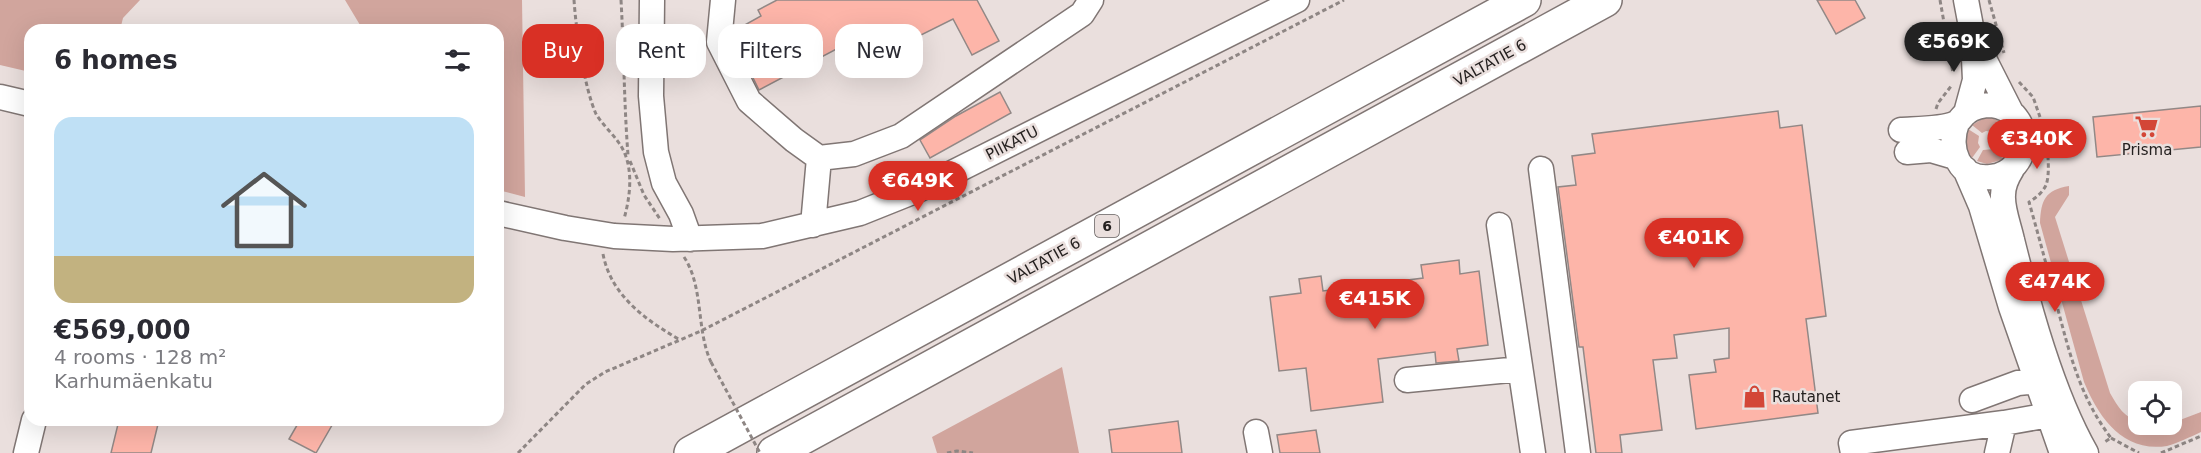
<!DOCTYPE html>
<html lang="en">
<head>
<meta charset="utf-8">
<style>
	:root { --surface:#fff; --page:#f2f2f3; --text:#2b2b33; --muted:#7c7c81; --line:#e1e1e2; --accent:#d93025 }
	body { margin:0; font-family:"DejaVu Sans",sans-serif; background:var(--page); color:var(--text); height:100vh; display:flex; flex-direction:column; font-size:22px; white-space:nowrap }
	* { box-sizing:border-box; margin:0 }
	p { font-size:20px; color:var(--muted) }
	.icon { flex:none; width:33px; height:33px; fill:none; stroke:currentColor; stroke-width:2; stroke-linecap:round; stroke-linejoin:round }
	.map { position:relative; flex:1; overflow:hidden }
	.sheet { position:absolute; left:24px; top:24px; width:480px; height:402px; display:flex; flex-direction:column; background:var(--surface); border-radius:18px; box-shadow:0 6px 24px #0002 }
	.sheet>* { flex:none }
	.top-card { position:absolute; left:522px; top:24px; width:570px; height:54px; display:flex; gap:12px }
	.tools { position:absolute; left:2128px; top:381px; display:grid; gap:12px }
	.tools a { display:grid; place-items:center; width:54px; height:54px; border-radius:12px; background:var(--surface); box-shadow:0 6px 24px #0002; font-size:30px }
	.price { position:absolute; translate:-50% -51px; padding:0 14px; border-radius:21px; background:var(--accent); color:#fff; font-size:20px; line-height:39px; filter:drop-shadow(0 2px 3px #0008) }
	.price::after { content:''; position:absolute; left:50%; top:36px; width:18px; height:14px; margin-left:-9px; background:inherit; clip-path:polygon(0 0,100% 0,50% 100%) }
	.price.active { background:#222; color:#fff }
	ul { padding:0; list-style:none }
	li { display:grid; align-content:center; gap:12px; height:318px; padding:0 30px }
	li+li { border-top:2px solid var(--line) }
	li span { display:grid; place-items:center; height:186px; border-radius:18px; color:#555 }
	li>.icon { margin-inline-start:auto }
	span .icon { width:108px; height:108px; fill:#fffc; stroke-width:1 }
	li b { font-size:26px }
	h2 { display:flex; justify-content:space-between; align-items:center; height:72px; padding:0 30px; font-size:26px }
	.tag { padding:0 21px; border-radius:18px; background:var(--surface); box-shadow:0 6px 24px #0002; font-size:21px; line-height:54px }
	.tag.active { background:var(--accent); color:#fff }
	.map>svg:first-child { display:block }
</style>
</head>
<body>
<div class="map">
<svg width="2201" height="453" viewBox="0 0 2201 453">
	<rect width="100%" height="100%" fill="#eadfdd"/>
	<!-- green -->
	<path fill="#d1a59d" d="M0,0H140L123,18L120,30H30V72L0,65Z
		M345,0H522L525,197L498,190V30H363Z
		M1984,118H1992L2001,122L1993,132L1986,131L1982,133L1972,125Z
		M2004,125C2011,134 2012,143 2007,154L1997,146L1998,140L1995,134Z
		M1968,129L1979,136L1978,143L1980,147L1972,158C1964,149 1963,139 1968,129Z
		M1994,149L2003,159L2001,160L1987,164L1977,161L1983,150Z
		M2069,186V195L2055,217L2110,393C2118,407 2124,417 2139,422V424H2172V423L2201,412V432C2190,437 2178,443 2167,446C2122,453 2098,416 2084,382L2040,223C2041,200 2045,190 2069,186Z
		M1062,367L1079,453H937L932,437Z"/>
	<!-- building -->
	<path fill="#fdb5a9" stroke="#928886" stroke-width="1.5" d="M777,0H977L999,41L972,55L953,19L915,38L914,36L891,47L880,26L759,90L734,39V31L761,16L758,10Z
		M1817,0H1855L1865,18L1836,34Z
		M1000,92L1011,113L930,158L920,140L956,116Z
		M2201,106V147L2097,157L2093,117Z
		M1778,111L1780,128L1802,125L1826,316L1806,319L1818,413L1696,429L1689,375L1716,372L1714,360L1729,358V328L1674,335L1677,358L1653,360L1662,430L1620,435L1622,453H1596L1583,347H1579L1558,187L1576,185L1572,156L1595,153L1592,134Z
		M1459,260L1460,274L1479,271L1488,345L1457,349L1459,361L1436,363L1435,352L1378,359L1383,402L1311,411L1306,368L1279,371L1270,297L1301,293L1299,279L1321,276L1323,291L1423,278L1421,265Z
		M119,420H159L151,453H111Z
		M300,420H335L316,453L289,439Z
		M1178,421L1182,453H1112L1109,430Z
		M1316,430L1320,453H1280L1277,435Z"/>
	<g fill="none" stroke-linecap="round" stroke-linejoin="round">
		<defs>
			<path id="minor" d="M652,0L651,96L656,152L664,183L681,214L690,239
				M723,0L719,42L749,101L794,140L819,158L813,225
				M1978,47L2012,114
				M0,97L30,104
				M1966,113L1975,80L1973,37L1966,0
				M1901,130C1914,129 1945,129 1956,123C1960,121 1962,116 1966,113C1973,107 1983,105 1992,105C2035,110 2034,172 1991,177C1959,181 1947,149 1957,123
				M1907,152L1931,150L1955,157
				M819,158L854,154L901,136L1082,14L1091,0
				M1541,169L1578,453
				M1965,169L1981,206L2011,307L2062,453
				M2012,169C2007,177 2003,186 2003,195C2002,209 2009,226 2012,240C2029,308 2052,393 2086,453
				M498,213L565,228L614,236L673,239L762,236L860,213L920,189L1297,0
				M1499,225L1533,453
				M1407,380L1520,369
				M1972,400L2018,383L2037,381
				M1256,432L1260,453
				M26,453L34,420
				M1853,453L1851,443L2004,423L2049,415
				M1997,453L2004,423"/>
			<path id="highway" d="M691,453L1524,0
				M774,453L1605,0"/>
		</defs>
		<!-- minor casing -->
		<use href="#minor" stroke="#807674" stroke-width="27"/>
		<!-- highway casing -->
		<use href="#highway" stroke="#807674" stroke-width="36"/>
		<!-- path -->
		<path stroke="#8e8684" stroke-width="3" stroke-dasharray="4.5 3" stroke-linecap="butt" d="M574,0C576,30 584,87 596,114C602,124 612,133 619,143C634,164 631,194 624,219
			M621,0C624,52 624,103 628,155
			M1940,0L1953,73
			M1989,0L2004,53
			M2019,82L2033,97L2040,117
			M1936,109L1938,103L1952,85
			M2043,126C2047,139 2051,173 2046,185C2043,192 2036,198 2029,202C2039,237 2048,271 2057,306C2070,355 2080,397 2111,438L2103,443
			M630,161L644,195L660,219
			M603,254C611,296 646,320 680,340
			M684,257C704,287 696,330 711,362
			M2111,438L2139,453
			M518,453L586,384L605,372L701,331L1344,0
			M947,453L957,451L973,453
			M2161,453L2201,436"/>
		<!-- minor -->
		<use href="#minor" stroke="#fff" stroke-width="24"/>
		<!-- highway -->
		<use href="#highway" stroke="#fff" stroke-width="33"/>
		<!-- path-bridge -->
		<path stroke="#8e8684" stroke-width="3" stroke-dasharray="4.5 3" stroke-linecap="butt" d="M711,362L760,453"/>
	</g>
	<!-- icons -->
	<defs>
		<symbol id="supermarket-bare" viewBox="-9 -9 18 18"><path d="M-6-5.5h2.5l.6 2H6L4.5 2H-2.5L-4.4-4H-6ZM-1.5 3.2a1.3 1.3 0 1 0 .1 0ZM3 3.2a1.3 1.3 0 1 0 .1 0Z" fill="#d34637" stroke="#eadfdd" stroke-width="2.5" paint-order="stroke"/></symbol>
		<symbol id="shop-bare" viewBox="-9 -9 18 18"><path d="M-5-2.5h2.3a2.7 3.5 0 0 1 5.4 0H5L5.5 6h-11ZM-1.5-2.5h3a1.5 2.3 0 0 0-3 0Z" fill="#d34637" stroke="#eadfdd" stroke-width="2.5" paint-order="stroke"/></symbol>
	</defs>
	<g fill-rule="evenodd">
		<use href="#supermarket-bare" x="2130" y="110" width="33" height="33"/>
		<use href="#shop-bare" x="1738" y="380" width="33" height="33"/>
	</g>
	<g text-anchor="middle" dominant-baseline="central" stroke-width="5" stroke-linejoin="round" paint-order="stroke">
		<!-- shield labels -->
		<rect fill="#eadfdd" stroke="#605a59" stroke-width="1.5" x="1095" y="215" width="24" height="22" rx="4.5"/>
		<g font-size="14" font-weight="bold" fill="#252120">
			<text x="1107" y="226">6</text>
		</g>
		<!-- street labels -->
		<g font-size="15" fill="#252120" stroke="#eadfdd">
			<text transform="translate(1490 63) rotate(-29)">VALTATIE 6</text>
			<text transform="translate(1012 143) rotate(-27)">PIIKATU</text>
			<text transform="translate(1044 261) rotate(-29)">VALTATIE 6</text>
		</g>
		<!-- poi labels -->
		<g font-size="15" fill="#252120" stroke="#eadfdd">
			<text x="2147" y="150">Prisma</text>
			<text x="1772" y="397" text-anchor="start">Rautanet</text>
		</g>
	</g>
</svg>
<div class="tools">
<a><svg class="icon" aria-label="locate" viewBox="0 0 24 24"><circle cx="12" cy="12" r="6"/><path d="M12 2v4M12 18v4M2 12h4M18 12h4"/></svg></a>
</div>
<b class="price active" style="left:1954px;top:73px">€569K</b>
<b class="price" style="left:2037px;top:170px">€340K</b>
<b class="price" style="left:918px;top:212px">€649K</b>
<b class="price" style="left:1694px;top:269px">€401K</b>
<b class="price" style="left:2055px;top:313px">€474K</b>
<b class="price" style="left:1375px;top:330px">€415K</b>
<div class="top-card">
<a class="tag active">Buy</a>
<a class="tag">Rent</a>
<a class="tag">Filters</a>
<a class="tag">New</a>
</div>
<section class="sheet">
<h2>6 homes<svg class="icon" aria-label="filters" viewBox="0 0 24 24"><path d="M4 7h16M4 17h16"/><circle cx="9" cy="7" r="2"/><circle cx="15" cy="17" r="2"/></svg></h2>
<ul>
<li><span style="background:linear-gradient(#bfe0f5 75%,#c2b280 0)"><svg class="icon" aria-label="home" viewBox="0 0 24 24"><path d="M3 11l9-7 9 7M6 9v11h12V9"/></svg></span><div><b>€569,000</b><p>4 rooms · 128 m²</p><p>Karhumäenkatu</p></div></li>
</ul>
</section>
</div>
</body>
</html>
